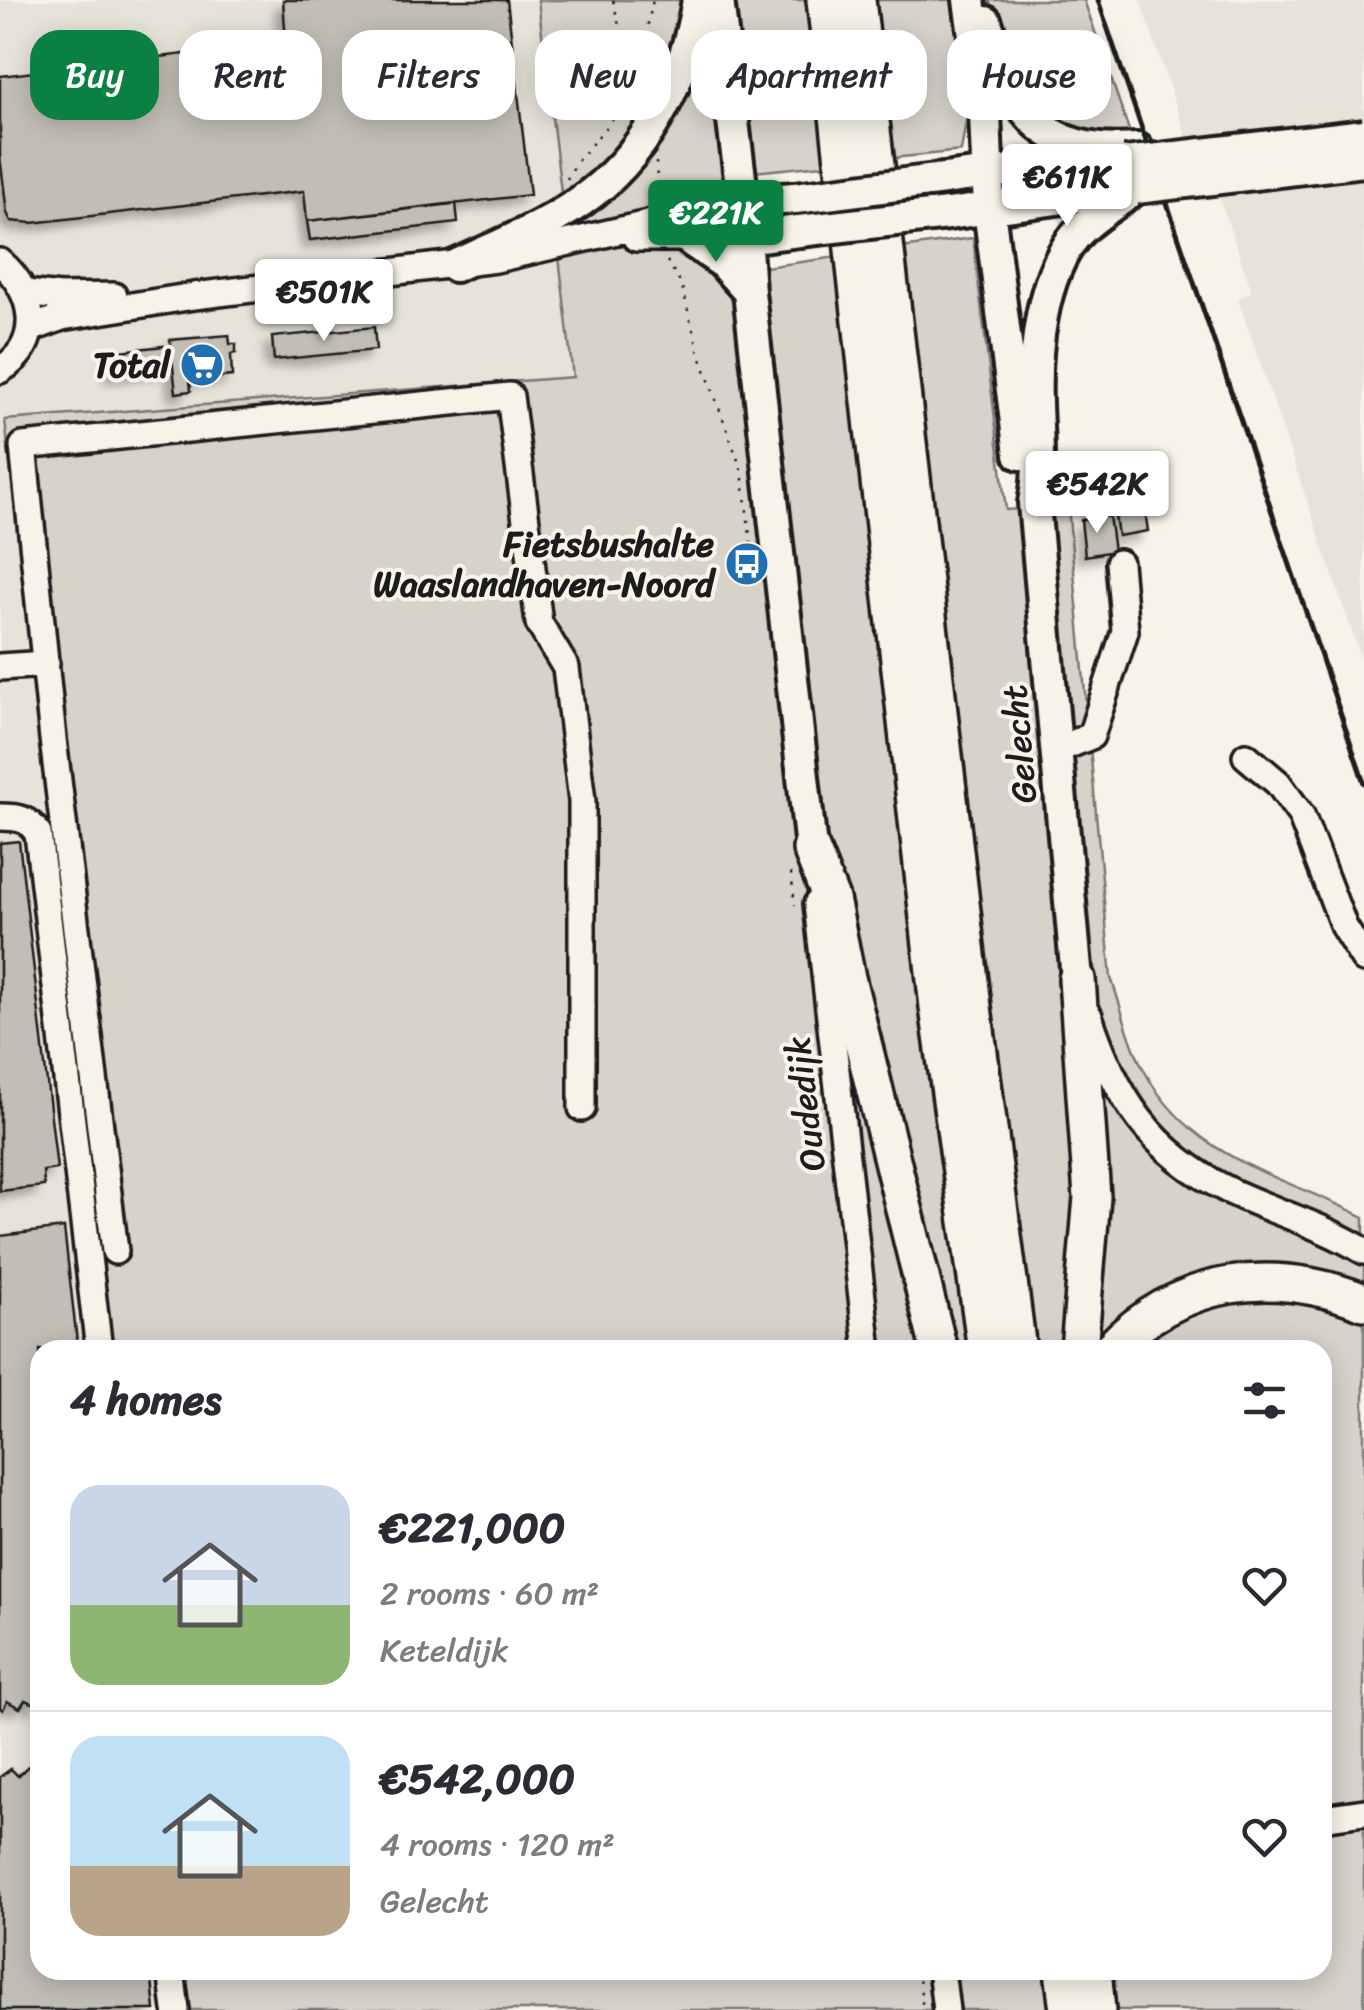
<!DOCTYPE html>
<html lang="en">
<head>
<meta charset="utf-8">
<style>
	:root { --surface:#fff; --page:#f7f7f7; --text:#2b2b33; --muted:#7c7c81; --line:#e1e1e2; --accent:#0b8043 }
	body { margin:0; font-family:Sriracha,sans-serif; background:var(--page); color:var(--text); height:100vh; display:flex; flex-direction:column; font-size:38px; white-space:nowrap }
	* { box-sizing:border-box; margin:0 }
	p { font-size:32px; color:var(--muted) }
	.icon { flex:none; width:55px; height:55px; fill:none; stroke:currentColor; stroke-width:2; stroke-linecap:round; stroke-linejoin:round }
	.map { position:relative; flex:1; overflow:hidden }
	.drawer { position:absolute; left:30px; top:1340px; width:1302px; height:640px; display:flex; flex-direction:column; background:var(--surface); border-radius:30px; box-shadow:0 5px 25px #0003 }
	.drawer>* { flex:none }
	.hud { position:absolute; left:30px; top:30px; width:1305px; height:90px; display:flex; gap:20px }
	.price { position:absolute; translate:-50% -85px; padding:0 22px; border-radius:10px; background:#fff; color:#222; font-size:32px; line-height:65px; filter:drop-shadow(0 2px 5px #0008) }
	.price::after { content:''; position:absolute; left:50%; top:60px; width:30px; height:22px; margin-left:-15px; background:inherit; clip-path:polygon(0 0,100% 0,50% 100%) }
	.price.active { background:var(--accent); color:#fff }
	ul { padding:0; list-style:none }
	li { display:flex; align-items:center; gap:30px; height:250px; padding:0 40px }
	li+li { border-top:2px solid var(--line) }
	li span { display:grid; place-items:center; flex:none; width:280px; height:200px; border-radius:30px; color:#555 }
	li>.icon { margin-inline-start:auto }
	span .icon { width:120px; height:120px; fill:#fffc; stroke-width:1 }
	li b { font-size:42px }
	h2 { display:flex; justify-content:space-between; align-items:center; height:120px; padding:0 40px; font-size:42px }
	.chip { padding:0 35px; border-radius:30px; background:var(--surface); box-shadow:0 5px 25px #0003; font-size:35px; line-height:90px }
	.chip.active { background:var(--accent); color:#fff }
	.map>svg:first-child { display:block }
</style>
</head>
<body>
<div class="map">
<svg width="1364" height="2010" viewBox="0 0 1364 2010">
	<defs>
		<filter id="shadow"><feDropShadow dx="-8" dy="8" stdDeviation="5" flood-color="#0004"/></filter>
	</defs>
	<rect width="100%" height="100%" fill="#f7f3e8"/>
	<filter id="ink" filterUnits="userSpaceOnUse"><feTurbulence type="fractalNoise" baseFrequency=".01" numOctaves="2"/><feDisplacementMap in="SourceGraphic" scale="20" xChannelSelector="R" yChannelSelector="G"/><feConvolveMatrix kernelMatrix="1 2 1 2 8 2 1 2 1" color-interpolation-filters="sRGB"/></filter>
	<g filter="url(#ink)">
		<!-- built -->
		<path fill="#e6e3d9" d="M0,0H538L561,192L559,257L574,377L6,420L109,1350H40V1970H179L184,2010H0Z
			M1140,0H1364V667L1238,299L1252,291L1219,197L1208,200Z"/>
		<!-- green -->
		<path fill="#d7d3cb" stroke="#7a7874" stroke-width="2.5" d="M538,0H955L968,110L961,151L724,175L725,195L643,216L716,274L973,238L1006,510L1068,506L1111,978C1122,1009 1129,1043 1145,1072C1193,1160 1281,1175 1364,1217V2010H184L179,1970H1322V1350H109L5,420L573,377L559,257L540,208L561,192Z
			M989,0H1084L1132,139L1088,141L1030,105Z"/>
		<!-- building -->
		<path fill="#c0beb5" stroke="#1c1c1c" stroke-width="2.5" filter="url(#shadow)" d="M283,0H507L530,195L307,221L304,191L32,223L11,221L7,213L0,156V76L286,42Z
			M456,203L458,223L310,240L307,221Z
			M374,327L376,350L274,360L272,337Z
			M229,335L230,344H236V353L231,354L232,376L190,380L191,391L176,393L170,340Z
			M164,346L167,369L113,375L111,352Z
			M1144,503L1148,531L1118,536L1114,508Z
			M1109,516L1114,551L1085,556L1081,520Z
			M19,841L57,1169L43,1171L44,1186L0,1191V843Z
			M64,1228L78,1350H40V1706L25,1700L20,1708L7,1701L3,1710L0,1708V1236Z
			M28,1766L35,1774L40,1769V1970H151L155,2010H0V1777L11,1769L18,1776Z"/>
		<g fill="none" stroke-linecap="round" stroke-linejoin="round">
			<defs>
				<path id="minor" d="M636,238H745
					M0,262C35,291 45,344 0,370
					M26,293L60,297L114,296
					M30,329L62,317L194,296L496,259L743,202
					M0,667L46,664
					M1057,750L1091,736L1125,631L1119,563
					M1246,756L1278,783L1301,815L1344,927L1364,959
					M0,817C17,817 29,818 38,834L99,1350
					M817,904L868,1350
					M1089,1016C1115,1096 1151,1153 1230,1191C1274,1212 1322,1225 1364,1251
					M115,1251L53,739L23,446L510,396L539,623L566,668L582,801V1108
					M1322,1818L1364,1812
					M171,1970L176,2010
					M941,1970L946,2010"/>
				<path id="major" d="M718,0L743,202L749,292L811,849
					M969,0L985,114L989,209L1020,454
					M986,22C1012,107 1039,157 1137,149
					M944,179L1018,169L1107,164
					M743,202L795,198
					M948,214L1128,189
					M687,238L722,262L749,292
					M745,238L799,231
					M455,266C501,244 551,225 592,193C652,146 686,74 698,0
					M1077,979L1034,503C1041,469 1037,438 1036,404C1034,351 1041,277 1076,235C1092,216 1116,204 1136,188"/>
				<path id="highway" d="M825,0L938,1007L986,1350
					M857,0L973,1007L1018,1350
					M811,849L831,899L847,978L939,1350
					M1077,979L1092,1197L1079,1350
					M1110,1350C1180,1277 1273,1266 1364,1302
					M1063,1970L1068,2010
					M1093,1970L1097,2010"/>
			</defs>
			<!-- minor casing -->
			<use href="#minor" stroke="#1c1c1c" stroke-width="32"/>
			<!-- major casing -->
			<use href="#major" stroke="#1c1c1c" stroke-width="38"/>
			<!-- highway casing -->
			<use href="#highway" stroke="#1c1c1c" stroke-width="42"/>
			<!-- path -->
			<path stroke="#1c1c1c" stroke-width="2.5" stroke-dasharray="2.5 8" stroke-linecap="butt" d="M645,87L642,52L653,0
				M656,162L658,199
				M567,179L576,163L644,81L627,59L613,0
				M667,261L681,283L699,353L742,471L755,577
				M791,873L795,905
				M918,1970L923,2010"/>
			<!-- minor -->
			<use href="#minor" stroke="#f7f3e8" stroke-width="25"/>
			<!-- major -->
			<use href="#major" stroke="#f7f3e8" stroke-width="30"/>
			<!-- highway -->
			<use href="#highway" stroke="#f7f3e8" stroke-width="35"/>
			<!-- rail -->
			<path stroke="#1c1c1c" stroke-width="5" d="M1098,0L1364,783"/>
			<defs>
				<path id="major-bridge" d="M1125,163L1364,135
					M1136,188L1364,161
					M795,198L944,179
					M799,231L948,214"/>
			</defs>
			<!-- major-bridge casing -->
			<use href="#major-bridge" stroke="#1c1c1c" stroke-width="38" stroke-linecap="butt"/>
			<!-- major-bridge -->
			<use href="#major-bridge" stroke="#f7f3e8" stroke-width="30"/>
		</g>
	</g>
	<!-- icons -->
	<defs>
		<symbol id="supermarket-disc" viewBox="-11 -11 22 22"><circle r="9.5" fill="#1f6fb2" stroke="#f7f3e8"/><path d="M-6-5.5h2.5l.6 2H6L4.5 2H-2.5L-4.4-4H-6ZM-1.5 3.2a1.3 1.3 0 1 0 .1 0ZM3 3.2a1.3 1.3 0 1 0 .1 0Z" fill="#fff"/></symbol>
		<symbol id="bus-disc" viewBox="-11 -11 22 22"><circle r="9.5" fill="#1f6fb2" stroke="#f7f3e8"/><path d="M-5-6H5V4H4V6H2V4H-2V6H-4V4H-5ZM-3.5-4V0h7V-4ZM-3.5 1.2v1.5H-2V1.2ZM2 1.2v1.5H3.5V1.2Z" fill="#fff"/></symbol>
	</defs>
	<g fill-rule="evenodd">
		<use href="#supermarket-disc" x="177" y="340" width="50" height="50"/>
		<use href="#bus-disc" x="722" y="539" width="50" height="50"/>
	</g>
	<g text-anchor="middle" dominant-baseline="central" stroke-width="8" stroke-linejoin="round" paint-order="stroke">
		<!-- poi labels -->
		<g font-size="35" font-weight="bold" fill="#1c1c1c" stroke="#f7f3e8" text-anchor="end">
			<text x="170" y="365">Total</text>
			<text x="714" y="544">Fietsbushalte<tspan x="714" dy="40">Waaslandhaven-Noord</tspan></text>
		</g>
		<!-- street labels -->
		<g font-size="35" fill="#1c1c1c" stroke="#f7f3e8">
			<text transform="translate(1019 744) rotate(-95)">Gelecht</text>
			<text transform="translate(805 1104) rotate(-97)">Oudedijk</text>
		</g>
	</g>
</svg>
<b class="price" style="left:1067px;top:229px">€611K</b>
<b class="price active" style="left:716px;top:265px">€221K</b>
<b class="price" style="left:324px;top:344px">€501K</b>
<b class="price" style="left:1097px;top:536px">€542K</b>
<div class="hud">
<a class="chip active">Buy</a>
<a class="chip">Rent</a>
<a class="chip">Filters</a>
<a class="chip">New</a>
<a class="chip">Apartment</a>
<a class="chip">House</a>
</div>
<section class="drawer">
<h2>4 homes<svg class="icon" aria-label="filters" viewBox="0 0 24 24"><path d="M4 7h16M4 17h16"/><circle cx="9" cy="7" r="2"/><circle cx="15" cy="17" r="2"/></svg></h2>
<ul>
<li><span style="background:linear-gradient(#c9d6e8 60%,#8fb573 0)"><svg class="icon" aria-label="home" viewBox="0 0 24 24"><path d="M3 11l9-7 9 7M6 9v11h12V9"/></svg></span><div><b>€221,000</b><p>2 rooms · 60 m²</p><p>Keteldijk</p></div><svg class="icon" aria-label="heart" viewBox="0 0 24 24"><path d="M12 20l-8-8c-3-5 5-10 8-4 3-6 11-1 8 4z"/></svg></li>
<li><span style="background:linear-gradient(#bfe0f5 65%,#b9a48a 0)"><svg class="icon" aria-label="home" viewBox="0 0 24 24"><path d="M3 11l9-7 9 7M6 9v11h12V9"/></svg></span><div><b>€542,000</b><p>4 rooms · 120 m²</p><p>Gelecht</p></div><svg class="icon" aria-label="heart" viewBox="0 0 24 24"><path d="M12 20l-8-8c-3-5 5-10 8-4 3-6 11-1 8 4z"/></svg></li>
</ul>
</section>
</div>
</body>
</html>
